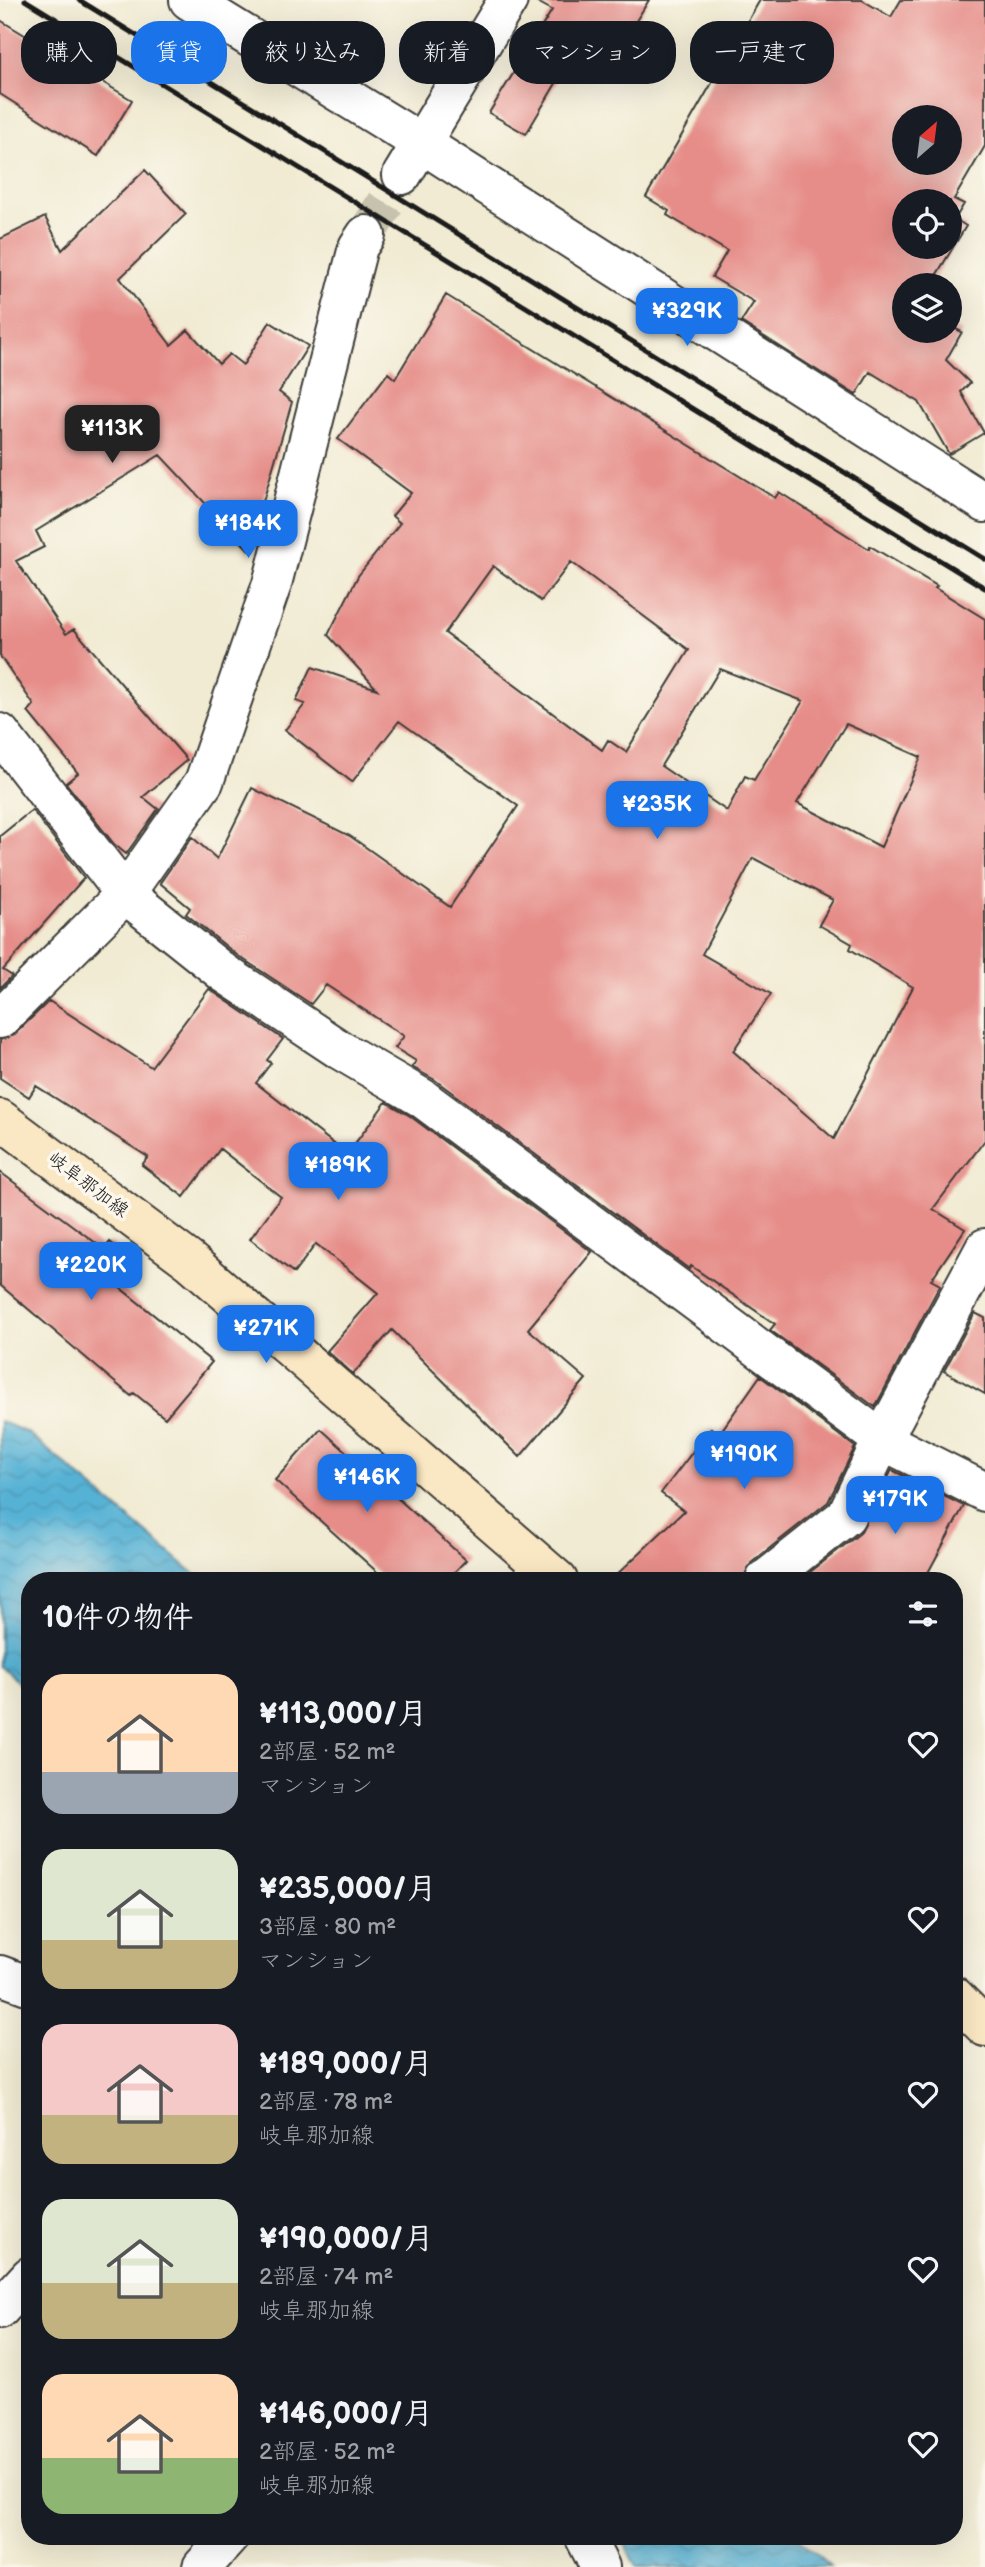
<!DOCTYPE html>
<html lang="ja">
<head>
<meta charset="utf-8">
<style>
	:root { --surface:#171b24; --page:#242831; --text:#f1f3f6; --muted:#9ea1a6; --accent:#1a73e8 }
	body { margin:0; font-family:"Balsamiq Sans","Klee One",sans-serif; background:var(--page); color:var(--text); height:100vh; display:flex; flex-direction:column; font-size:26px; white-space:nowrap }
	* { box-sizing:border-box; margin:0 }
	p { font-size:23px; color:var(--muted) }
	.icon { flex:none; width:38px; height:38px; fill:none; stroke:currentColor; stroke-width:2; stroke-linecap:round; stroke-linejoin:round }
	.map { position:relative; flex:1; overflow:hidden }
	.details { position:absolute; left:21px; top:1572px; width:942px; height:973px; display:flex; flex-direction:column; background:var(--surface); border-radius:28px; box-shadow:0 7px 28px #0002 }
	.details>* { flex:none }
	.top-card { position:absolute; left:21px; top:21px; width:943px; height:63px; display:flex; gap:14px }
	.needle { width:46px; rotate:28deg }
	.controls { position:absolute; left:892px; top:105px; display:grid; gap:14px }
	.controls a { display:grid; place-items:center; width:70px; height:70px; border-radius:50%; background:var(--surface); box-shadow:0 7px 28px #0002; font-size:35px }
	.price { position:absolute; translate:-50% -60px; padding:0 16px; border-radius:14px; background:var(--accent); color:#fff; font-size:23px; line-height:46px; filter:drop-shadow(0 2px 4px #0008) }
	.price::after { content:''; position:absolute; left:50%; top:42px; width:21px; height:16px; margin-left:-10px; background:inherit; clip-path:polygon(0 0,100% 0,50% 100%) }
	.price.current { background:#222; color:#fff }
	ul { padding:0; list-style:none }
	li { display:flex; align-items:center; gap:21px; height:175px; padding:0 21px }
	li span { display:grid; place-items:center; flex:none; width:196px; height:140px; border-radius:21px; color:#555 }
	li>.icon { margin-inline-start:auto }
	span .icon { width:84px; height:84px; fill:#fffc; stroke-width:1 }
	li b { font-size:30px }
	h2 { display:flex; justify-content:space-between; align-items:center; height:84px; padding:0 21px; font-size:30px }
	.chip { padding:0 24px; border-radius:28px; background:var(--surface); box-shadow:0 7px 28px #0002; font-size:24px; line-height:63px }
	.chip.current { background:var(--accent); color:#fff }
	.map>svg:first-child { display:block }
</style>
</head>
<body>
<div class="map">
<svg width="985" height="2567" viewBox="0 0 985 2567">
	<defs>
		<pattern id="water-waves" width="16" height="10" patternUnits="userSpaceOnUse" patternTransform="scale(1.75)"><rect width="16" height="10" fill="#57b2d5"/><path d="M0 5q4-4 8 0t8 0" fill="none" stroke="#4b98b6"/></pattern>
	</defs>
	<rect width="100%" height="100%" fill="#fbf7ec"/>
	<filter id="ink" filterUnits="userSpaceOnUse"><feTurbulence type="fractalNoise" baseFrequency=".0143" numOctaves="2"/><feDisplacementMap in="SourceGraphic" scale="14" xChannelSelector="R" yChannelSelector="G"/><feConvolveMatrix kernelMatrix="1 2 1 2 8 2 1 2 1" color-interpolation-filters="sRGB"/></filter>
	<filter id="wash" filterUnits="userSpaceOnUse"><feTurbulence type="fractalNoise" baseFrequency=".00686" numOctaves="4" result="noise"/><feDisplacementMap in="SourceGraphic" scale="28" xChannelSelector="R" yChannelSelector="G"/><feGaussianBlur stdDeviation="1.57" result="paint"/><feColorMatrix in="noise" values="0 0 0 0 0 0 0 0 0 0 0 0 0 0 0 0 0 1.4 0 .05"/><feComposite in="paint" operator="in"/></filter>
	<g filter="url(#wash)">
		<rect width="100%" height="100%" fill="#f1ebd3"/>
		<!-- water -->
		<path fill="url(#water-waves)" stroke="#3a6778" stroke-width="2" d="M0,1421L28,1433L202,1580H30V1694L0,1666Z
			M621,2536H796L831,2567H636Z"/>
		<g id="blocks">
			<!-- building -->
			<path fill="#e68d89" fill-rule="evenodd" d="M534,0H649L618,50L587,31L526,134L489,113L552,10Z
				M760,0H862L891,17L901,0H985V146L954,199L964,204L955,219L966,226L934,279L944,285H905V331H950V326L962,332L946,360L970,383L961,392L984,433L949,454L919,402L870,372L856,395L741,322L754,302L712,277L727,251L667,215L669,211L646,197ZM905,117H950V163H905ZM905,201H950V247H905Z
				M0,20L132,100L98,156L0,94Z
				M145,170L186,214L120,278L171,345L188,330L219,364L229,354L243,365L270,322L308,346L279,392L292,402L249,550L160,455L36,531L44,547L16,561L66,634L74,629L187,760L143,797L158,809L126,854L114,844L66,783L78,773L28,712L34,705L0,656V239L45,217L62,250Z
				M950,289L958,294L952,305L959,310L950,325Z
				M446,295L775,498L779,492L869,549L870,546L937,586L935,588L985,619V1140L933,1209L965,1229L931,1280L940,1285L875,1407L770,1330L775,1324L691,1266L689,1269L435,1080L412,1067L416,1061L395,1048L404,1036L326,985L311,1004L237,955L186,914L190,908L160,883L192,837L217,859L252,788L350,836L450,907L518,806L399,721L352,782L285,730L305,704L296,701L312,667L377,689L328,635L358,576L400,523L392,516L411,493L338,439L388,373L395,379ZM571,562L689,650L626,752L608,740L602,750L445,633L493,566L541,601ZM720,669L803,701L754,780L745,776L727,811L661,766ZM846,724L921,757L881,847L797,803ZM753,858L833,900L819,925L852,944L850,949L913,987L834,1139L733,1051L771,994L702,954Z
				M32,810L84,878L3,970L12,976L0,988V836Z
				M209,989L283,1039L267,1060L271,1063L256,1083L347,1154L386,1102L410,1116L592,1252L528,1329L586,1379L520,1457L392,1330L353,1374L327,1351L378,1293L316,1244L294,1273L250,1239L281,1197L220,1149L184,1197L142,1165L148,1157L36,1086L29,1097L0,1078V1040L15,1034L49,1001L151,1067Z
				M0,1172L104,1249L110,1242L137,1264L118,1286L212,1362L165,1418L134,1393L131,1396L0,1285Z
				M975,1313L985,1318V1394L944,1371Z
				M760,1376L855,1447L828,1502L751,1563L744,1580H611L684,1511L661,1493L711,1428L719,1434Z
				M321,1429L466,1560L447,1580H386L275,1480Z
				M892,1470L964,1506L924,1580H800L860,1533Z"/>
		</g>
	</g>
	<g filter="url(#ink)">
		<use href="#blocks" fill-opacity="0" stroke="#3c3b37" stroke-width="2"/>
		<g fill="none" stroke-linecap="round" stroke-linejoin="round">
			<!-- minor-tunnel -->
			<path stroke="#c6c2ae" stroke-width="38" stroke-dasharray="38 19" stroke-linecap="butt" d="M366,235L402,175"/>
			<defs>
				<path id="minor" d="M189,0L421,143L985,503
					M402,175L508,0
					M0,733L125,894L224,973L340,1050L422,1098L882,1440L985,1492
					M0,1019L125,894L204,782L272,584L358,247L366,235
					M765,1580L846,1516L882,1440L985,1248
					M0,1975L30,1986
					M0,2309L30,2276
					M584,2536L600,2567
					M202,2567L230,2536"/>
				<path id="secondary" d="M0,1119L190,1261L558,1580
					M954,1996L985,2027"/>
			</defs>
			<!-- minor casing -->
			<use href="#minor" stroke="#3c3b37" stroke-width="42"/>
			<!-- secondary casing -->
			<use href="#secondary" stroke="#3c3b37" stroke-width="42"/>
			<!-- minor -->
			<use href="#minor" stroke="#fff" stroke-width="38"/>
			<!-- secondary -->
			<use href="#secondary" stroke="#fae7c3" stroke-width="38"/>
			<!-- rail -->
			<path stroke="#1c1c1c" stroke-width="5" d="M25,0L985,588
				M79,0L985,559"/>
		</g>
	</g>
	<g text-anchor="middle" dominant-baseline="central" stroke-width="7" stroke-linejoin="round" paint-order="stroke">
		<!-- street labels -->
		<g font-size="19" fill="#1c1c1c" stroke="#fbf7ec">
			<text transform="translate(88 1185) rotate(37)">岐阜那加線</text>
		</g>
	</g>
</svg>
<div class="controls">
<a><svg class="needle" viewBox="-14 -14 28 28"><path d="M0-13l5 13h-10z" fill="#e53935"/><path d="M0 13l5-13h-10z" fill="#9ea1a6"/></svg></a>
<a><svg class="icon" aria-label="locate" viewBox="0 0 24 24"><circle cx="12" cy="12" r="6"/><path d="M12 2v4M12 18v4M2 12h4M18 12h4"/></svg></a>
<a><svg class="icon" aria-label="layers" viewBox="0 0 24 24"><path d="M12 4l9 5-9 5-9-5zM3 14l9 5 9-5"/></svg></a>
</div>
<b class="price" style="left:687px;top:348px">¥329K</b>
<b class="price current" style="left:112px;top:465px">¥113K</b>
<b class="price" style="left:248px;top:560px">¥184K</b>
<b class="price" style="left:657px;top:841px">¥235K</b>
<b class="price" style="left:338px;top:1202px">¥189K</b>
<b class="price" style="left:91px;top:1302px">¥220K</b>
<b class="price" style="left:266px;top:1365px">¥271K</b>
<b class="price" style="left:744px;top:1491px">¥190K</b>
<b class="price" style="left:367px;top:1514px">¥146K</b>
<b class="price" style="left:895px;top:1536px">¥179K</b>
<div class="top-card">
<a class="chip">購入</a>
<a class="chip current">賃貸</a>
<a class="chip">絞り込み</a>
<a class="chip">新着</a>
<a class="chip">マンション</a>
<a class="chip">一戸建て</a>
</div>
<section class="details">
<h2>10件の物件<svg class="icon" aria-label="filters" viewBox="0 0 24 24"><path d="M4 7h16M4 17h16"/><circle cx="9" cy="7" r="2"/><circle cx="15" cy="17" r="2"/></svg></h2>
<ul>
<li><span style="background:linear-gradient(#ffd9b3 70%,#9aa5b1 0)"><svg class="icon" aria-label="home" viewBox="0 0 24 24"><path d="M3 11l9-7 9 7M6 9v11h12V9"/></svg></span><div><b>¥113,000/月</b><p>2部屋 · 52 m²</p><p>マンション</p></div><svg class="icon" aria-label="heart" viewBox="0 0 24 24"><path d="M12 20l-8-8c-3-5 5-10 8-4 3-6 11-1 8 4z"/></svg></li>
<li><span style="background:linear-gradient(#dfe7d0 65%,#c2b280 0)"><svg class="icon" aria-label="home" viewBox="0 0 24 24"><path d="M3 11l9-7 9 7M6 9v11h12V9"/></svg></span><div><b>¥235,000/月</b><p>3部屋 · 80 m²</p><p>マンション</p></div><svg class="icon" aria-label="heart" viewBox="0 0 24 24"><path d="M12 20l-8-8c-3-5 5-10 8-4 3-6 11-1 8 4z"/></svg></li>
<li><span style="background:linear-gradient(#f6c9c9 65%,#c2b280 0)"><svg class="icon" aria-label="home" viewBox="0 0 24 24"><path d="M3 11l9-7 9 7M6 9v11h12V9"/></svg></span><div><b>¥189,000/月</b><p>2部屋 · 78 m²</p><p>岐阜那加線</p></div><svg class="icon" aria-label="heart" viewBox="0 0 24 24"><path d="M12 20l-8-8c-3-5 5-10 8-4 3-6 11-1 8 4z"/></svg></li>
<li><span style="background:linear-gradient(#dfe7d0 60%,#c2b280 0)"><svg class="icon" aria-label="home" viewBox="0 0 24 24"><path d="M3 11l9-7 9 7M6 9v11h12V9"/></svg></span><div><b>¥190,000/月</b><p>2部屋 · 74 m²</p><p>岐阜那加線</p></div><svg class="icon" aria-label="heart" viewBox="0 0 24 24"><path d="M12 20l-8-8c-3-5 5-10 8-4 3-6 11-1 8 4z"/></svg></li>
<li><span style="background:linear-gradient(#ffd9b3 60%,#8fb573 0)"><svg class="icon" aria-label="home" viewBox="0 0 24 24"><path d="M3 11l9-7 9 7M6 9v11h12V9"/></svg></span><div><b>¥146,000/月</b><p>2部屋 · 52 m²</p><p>岐阜那加線</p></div><svg class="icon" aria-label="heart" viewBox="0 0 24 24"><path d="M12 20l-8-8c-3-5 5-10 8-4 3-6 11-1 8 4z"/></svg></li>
</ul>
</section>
</div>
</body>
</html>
